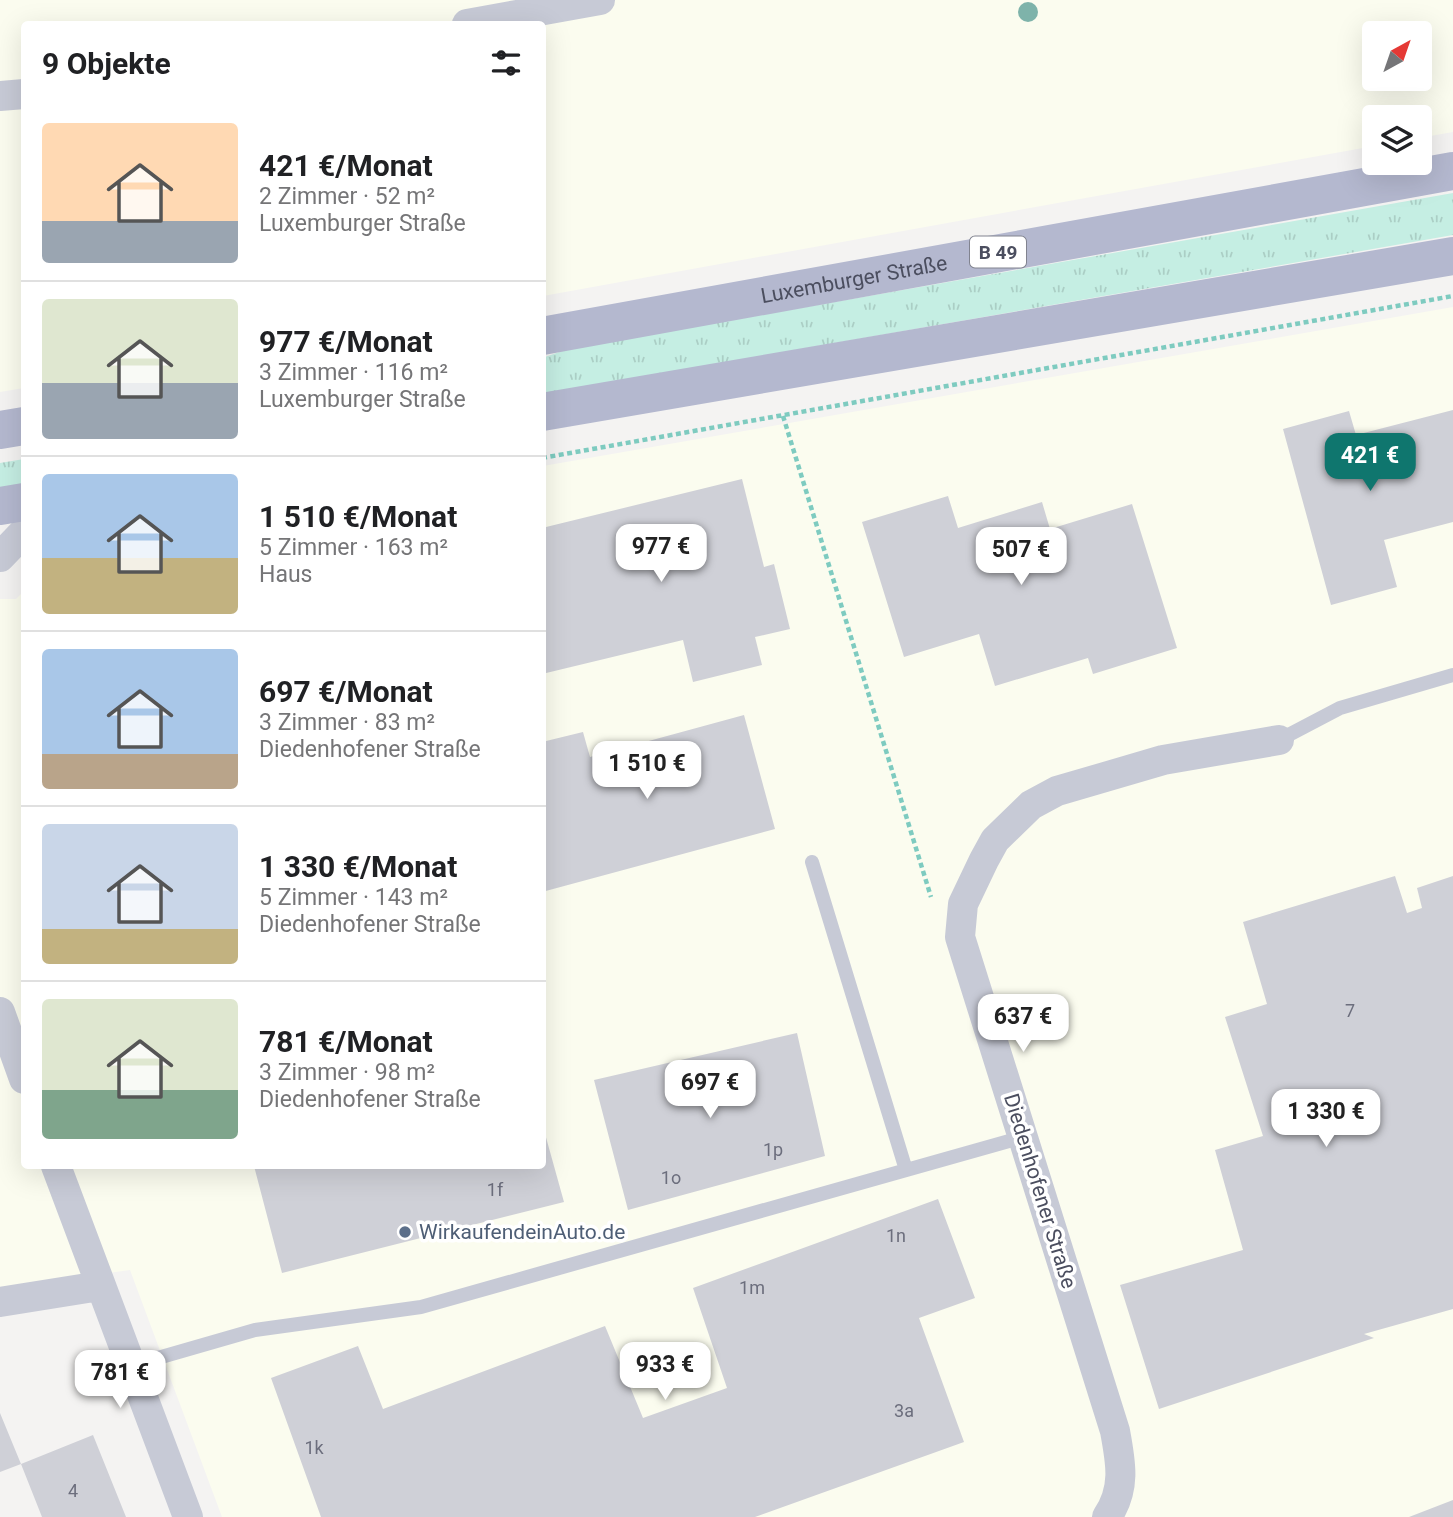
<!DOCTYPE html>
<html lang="de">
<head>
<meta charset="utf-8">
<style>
	:root { --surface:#fff; --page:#f6f6f6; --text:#202124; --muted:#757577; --line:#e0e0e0; --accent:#0f766e }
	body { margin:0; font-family:Roboto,sans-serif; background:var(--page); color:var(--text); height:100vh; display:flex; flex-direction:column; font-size:26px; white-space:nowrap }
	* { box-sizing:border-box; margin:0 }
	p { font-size:23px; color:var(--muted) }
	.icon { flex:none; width:38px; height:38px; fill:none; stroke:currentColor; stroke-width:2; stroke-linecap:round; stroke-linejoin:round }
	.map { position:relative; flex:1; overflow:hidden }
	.sheet { position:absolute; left:21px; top:21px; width:525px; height:1148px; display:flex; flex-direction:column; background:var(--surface); border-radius:7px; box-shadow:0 7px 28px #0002 }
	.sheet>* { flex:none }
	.needle { width:46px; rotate:40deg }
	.tools { position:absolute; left:1362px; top:21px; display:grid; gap:14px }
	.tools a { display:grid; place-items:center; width:70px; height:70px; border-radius:7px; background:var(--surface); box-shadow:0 7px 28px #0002; font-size:35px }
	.price { position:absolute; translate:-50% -60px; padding:0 16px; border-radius:14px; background:#fff; color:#222; font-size:23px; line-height:46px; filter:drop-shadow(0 2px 4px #0008) }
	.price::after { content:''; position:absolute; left:50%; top:42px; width:21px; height:16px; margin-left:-10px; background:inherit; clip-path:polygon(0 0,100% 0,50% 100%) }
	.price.active { background:var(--accent); color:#fff }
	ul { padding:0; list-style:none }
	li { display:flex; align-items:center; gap:21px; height:175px; padding:0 21px }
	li+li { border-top:2px solid var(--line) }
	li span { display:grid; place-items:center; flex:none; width:196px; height:140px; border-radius:7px; color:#555 }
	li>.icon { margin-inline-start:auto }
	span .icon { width:84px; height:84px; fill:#fffc; stroke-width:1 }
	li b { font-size:30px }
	h2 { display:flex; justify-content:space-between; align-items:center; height:84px; padding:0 21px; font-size:30px }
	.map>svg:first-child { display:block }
</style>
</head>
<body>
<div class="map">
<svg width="1453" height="1517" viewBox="0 0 1453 1517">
	<defs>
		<pattern id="grass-tufts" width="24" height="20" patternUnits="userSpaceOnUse" patternTransform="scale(1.75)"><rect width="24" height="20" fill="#c5eee3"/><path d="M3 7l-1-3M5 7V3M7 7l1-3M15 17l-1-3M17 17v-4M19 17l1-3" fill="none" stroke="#abcec5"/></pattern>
	</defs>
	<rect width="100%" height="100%" fill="#f4f3f2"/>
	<!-- commercial -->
	<path fill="#fbfcef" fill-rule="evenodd" d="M0,0H1453V132L1419,138V117H1374V146L543,296L542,24H24V388L0,392ZM1374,33H1419V79H1374Z
		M1453,307V1517H222L130,1270L0,1288V599H16L24,591V1166H542L543,466Z"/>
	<!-- grass -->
	<path fill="url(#grass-tufts)" d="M1453,193V235L543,394L542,358L568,349Z
		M24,459V485L0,490V463Z"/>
	<!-- building -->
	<path fill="#cfd0d7" d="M1453,410V522L1384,540L1397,587L1331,605L1283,429L1349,411L1356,435Z
		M742,479L764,567L774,564L790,629L755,637L762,665L693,682L683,640L542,674V528Z
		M948,496L958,528L1042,502L1050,529L1132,504L1177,648L1093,674L1088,658L995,686L979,634L904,657L862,522Z
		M744,715L775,829L542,892V742L583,732L590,757Z
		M1395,876L1407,913L1422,908L1417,888L1453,876V1309L1364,1334L1374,1338L1159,1409L1120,1285L1243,1250L1215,1150L1263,1136L1225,1017L1267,1004L1243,922Z
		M797,1033L825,1156L628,1210L594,1080Z
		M542,1123L564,1202L282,1273L254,1166H542Z
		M938,1199L975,1298L919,1318L964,1442L755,1517H321L271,1378L358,1346L383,1409L605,1326L643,1418L727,1388L693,1288Z
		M0,1413L21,1464L0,1472Z
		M93,1435L126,1517H42L21,1464Z
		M1453,1500V1517H1409Z"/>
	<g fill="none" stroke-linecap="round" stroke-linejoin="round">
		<!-- path -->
		<path stroke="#7ecbc0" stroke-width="4.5" stroke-dasharray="5 3.5" stroke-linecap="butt" d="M783,416L931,897
			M542,458L1453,296"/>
		<!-- lane -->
		<path stroke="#c7cad6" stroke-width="14" d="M1279,740L1340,708L1453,675
			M812,862L906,1170
			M130,1366L255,1330L421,1307L1023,1137"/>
		<!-- street -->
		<path stroke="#c7cad6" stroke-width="30" d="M467,24L600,0
			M0,96L24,94
			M0,557L24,532
			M0,1012L24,1079
			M56,1166L188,1517
			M0,1302L100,1286
			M1107,1517C1126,1489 1121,1463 1115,1431L960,937L963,904L984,860L995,840L1031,805L1057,791L1163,760L1279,740"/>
		<!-- primary -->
		<g stroke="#b4b8cf" stroke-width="38">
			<path id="s1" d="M542,336L1453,171"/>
			<path d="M542,412L1453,256"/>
			<path d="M0,430L24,426"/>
			<path d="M0,506L24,502"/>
		</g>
	</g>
	<!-- trees -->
	<circle fill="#7eb3aa" cx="1028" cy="12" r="10"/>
	<!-- markers -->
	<circle fill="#5c6f8a" stroke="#fff" stroke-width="2.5" cx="405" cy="1232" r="7"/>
	<g text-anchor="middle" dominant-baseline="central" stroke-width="7" stroke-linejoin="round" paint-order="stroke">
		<!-- number labels -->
		<g font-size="18" fill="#6c6e7d">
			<text x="1350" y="1010">7</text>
			<text x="773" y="1149">1p</text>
			<text x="671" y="1177">1o</text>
			<text x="495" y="1189">1f</text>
			<text x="896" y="1235">1n</text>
			<text x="752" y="1287">1m</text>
			<text x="904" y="1410">3a</text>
			<text x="314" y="1447">1k</text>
			<text x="73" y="1490">4</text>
		</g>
		<!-- shield labels -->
		<rect fill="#fff" stroke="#81838f" stroke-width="2" x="970" y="236.5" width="56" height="31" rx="5"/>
		<g font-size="19" font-weight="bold" fill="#4b4e5f">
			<text x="998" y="252">B 49</text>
		</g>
		<!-- street labels -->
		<g font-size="21" fill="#4b4e5f" stroke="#fff">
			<text stroke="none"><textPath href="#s1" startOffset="317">Luxemburger Straße</textPath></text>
			<text transform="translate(1040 1191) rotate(73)">Diedenhofener Straße</text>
		</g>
		<!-- service labels -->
		<g font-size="21" fill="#4e5e75" stroke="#fff" text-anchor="start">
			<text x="419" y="1232">WirkaufendeinAuto.de</text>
		</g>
	</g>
</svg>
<div class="tools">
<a><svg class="needle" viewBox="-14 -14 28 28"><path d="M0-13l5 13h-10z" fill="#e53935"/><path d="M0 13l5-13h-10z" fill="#757577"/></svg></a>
<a><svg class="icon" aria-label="layers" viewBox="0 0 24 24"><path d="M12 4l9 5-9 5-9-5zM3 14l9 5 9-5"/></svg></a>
</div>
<b class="price active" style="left:1370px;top:493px">421 €</b>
<b class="price" style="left:661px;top:584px">977 €</b>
<b class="price" style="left:1021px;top:587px">507 €</b>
<b class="price" style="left:647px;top:801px">1 510 €</b>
<b class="price" style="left:1023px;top:1054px">637 €</b>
<b class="price" style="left:710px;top:1120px">697 €</b>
<b class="price" style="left:1326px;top:1149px">1 330 €</b>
<b class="price" style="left:665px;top:1402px">933 €</b>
<b class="price" style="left:120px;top:1410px">781 €</b>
<section class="sheet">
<h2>9 Objekte<svg class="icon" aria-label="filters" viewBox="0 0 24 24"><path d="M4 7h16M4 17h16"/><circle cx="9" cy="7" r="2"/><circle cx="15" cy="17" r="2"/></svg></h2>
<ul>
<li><span style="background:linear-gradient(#ffd9b3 70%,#9aa5b1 0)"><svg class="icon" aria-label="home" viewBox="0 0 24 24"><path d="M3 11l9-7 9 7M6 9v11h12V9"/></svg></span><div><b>421 €/Monat</b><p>2 Zimmer · 52 m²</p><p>Luxemburger Straße</p></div></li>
<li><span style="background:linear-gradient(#dfe7d0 60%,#9aa5b1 0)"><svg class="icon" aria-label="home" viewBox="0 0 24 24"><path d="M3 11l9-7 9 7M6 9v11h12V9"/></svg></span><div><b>977 €/Monat</b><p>3 Zimmer · 116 m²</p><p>Luxemburger Straße</p></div></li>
<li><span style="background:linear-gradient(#a9c7e8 60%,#c2b280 0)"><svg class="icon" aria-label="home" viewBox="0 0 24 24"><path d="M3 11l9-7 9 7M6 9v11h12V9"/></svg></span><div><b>1 510 €/Monat</b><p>5 Zimmer · 163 m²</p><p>Haus</p></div></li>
<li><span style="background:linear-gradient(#a9c7e8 75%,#b9a48a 0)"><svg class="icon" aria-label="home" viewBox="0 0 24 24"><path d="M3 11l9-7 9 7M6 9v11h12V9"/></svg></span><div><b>697 €/Monat</b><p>3 Zimmer · 83 m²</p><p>Diedenhofener Straße</p></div></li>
<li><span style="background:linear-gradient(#c9d6e8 75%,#c2b280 0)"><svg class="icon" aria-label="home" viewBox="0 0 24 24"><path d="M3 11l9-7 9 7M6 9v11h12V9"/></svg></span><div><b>1 330 €/Monat</b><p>5 Zimmer · 143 m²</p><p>Diedenhofener Straße</p></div></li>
<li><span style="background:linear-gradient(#dfe7d0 65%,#7fa58c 0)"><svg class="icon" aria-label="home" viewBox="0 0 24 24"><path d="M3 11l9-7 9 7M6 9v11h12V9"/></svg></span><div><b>781 €/Monat</b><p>3 Zimmer · 98 m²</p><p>Diedenhofener Straße</p></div></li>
</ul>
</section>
</div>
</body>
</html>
